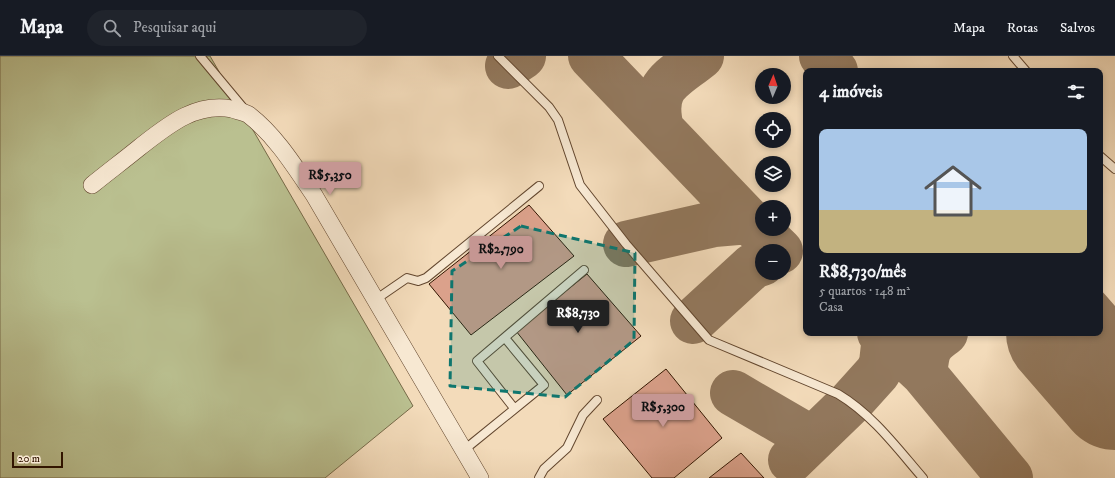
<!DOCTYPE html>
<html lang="pt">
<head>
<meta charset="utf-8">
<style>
	:root { --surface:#171b24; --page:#20242c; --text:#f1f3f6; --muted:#9ea1a6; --line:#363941; --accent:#c59692 }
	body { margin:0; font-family:"IM FELL DW Pica",serif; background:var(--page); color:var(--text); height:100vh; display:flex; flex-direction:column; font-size:15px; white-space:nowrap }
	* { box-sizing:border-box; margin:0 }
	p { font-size:13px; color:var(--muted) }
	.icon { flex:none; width:22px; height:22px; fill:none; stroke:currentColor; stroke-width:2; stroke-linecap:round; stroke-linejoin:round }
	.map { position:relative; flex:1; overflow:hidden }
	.side { position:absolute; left:803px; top:12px; width:300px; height:268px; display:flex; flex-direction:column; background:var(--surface); border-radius:8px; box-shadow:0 2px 6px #0003 }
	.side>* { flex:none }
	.needle { width:26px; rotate:2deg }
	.controls { position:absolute; left:755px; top:12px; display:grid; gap:8px }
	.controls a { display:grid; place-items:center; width:36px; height:36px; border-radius:50%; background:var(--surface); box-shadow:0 2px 6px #0003; font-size:20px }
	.scale { position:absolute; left:12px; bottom:10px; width:51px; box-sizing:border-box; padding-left:4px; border:2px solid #321500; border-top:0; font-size:11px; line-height:14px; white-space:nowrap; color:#321500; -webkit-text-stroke:3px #f7e8d2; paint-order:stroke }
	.price { position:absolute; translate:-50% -34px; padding:0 9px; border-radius:4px; background:var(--accent); color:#111; font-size:13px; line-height:26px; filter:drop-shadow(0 1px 2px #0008) }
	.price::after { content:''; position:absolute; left:50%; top:24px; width:12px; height:9px; margin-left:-6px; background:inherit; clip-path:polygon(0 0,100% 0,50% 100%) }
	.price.current { background:#222; color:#fff }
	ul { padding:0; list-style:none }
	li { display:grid; align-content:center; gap:8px; height:212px; padding:0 16px }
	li+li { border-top:1px solid var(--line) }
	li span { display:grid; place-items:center; height:124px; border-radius:8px; color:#555 }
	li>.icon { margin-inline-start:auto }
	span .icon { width:72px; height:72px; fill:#fffc; stroke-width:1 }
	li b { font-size:17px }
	h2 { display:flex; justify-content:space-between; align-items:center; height:48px; padding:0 16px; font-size:17px }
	header { display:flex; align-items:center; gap:24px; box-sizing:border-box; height:56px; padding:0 20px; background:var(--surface); border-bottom:1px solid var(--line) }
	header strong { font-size:19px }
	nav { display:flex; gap:22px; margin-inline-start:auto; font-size:14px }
	.search { width:280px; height:36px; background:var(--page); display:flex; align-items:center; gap:10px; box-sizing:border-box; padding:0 14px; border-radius:22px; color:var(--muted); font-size:15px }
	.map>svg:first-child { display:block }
</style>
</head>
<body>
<header>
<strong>Mapa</strong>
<div class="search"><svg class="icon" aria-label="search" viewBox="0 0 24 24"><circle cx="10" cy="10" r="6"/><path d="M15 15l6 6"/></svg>Pesquisar aqui</div>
<nav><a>Mapa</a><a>Rotas</a><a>Salvos</a></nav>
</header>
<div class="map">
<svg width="1115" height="422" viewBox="0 0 1115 422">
	<rect width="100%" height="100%" fill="#f3dbba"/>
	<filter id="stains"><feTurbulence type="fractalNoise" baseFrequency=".005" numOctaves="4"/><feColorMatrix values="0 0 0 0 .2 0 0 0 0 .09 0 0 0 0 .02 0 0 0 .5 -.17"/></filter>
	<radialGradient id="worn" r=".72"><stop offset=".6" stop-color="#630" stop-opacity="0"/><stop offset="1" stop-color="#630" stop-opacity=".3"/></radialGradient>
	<!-- green -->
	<path fill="#bac090" stroke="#766a48" d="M0,0H210L413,350L325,422H0Z"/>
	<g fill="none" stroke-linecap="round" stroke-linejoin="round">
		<!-- taxiway -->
		<path stroke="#92785d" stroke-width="46" d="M591,0L749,165L780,195
			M822,0L835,15
			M508,10L523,0
			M661,73C651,29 670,25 701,0
			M626,188L714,168L749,165
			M693,265L753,210L762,207
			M880,277L924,318L1010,422
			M924,318C927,296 926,290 945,277
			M733,337L812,383
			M791,404L851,346L878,316L882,307L885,280"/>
		<!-- runway -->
		<path stroke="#92785d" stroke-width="114" d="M1063,277L1115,337"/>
	</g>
	<!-- building -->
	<path fill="#dba18b" stroke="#321500" d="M529,149L574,200L471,279L429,228Z
		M587,218L641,280L567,339L516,275Z
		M666,313L722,382L674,422H652L603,363Z
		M741,397L764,422H709Z"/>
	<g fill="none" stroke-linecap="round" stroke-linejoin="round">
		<defs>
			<path id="lane" d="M200,0L245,54
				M498,0L549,51L558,64L580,129L626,188L709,284L838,338C873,359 897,392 923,422
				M1013,0L1026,15
				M1100,100L1115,113
				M375,244L407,222L418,225L426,222L539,130
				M514,352L477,305L584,214
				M464,394L544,329L505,282
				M539,422L544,413L567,392L583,359L597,344"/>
			<path id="street" d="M92,129C108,116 124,104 140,91C167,70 195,46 232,53C237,55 245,56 249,59C276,80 295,111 314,139L480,422"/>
		</defs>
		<!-- lane casing -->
		<use href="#lane" stroke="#62462e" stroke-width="10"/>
		<!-- street casing -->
		<use href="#street" stroke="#62462e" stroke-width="18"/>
		<!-- lane -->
		<use href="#lane" stroke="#f7e8d2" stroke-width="8"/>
		<!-- street -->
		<use href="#street" stroke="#f7e8d2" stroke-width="17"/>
	</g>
	<!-- marked area -->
	<path fill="#0f766e" fill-opacity="0.2" stroke="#0f766e" stroke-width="3" stroke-dasharray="8 5" stroke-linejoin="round" d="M521,170L635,197L634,284L565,341L450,330L452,215Z"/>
	<rect width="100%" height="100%" filter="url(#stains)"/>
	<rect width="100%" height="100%" fill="url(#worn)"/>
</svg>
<div class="controls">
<a><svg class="needle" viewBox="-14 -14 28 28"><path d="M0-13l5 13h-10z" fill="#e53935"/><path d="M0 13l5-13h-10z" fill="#9ea1a6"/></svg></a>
<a><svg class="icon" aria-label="locate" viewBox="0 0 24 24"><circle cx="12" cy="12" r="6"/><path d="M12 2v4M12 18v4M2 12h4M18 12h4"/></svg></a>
<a><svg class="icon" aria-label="layers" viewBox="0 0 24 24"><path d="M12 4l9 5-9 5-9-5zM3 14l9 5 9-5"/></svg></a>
<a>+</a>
<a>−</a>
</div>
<div class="scale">20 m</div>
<b class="price" style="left:330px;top:140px">R$5,350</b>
<b class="price" style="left:501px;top:214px">R$2,790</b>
<b class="price current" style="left:578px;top:278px">R$8,730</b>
<b class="price" style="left:663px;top:372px">R$5,300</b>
<section class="side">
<h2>4 imóveis<svg class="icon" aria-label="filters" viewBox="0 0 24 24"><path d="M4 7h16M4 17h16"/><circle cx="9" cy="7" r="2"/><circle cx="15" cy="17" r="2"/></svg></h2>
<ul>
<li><span style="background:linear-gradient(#a9c7e8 65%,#c2b280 0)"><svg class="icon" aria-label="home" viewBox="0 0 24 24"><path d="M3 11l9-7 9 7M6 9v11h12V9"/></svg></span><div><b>R$8,730/mês</b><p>5 quartos · 148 m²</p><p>Casa</p></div></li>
</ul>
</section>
</div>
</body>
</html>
